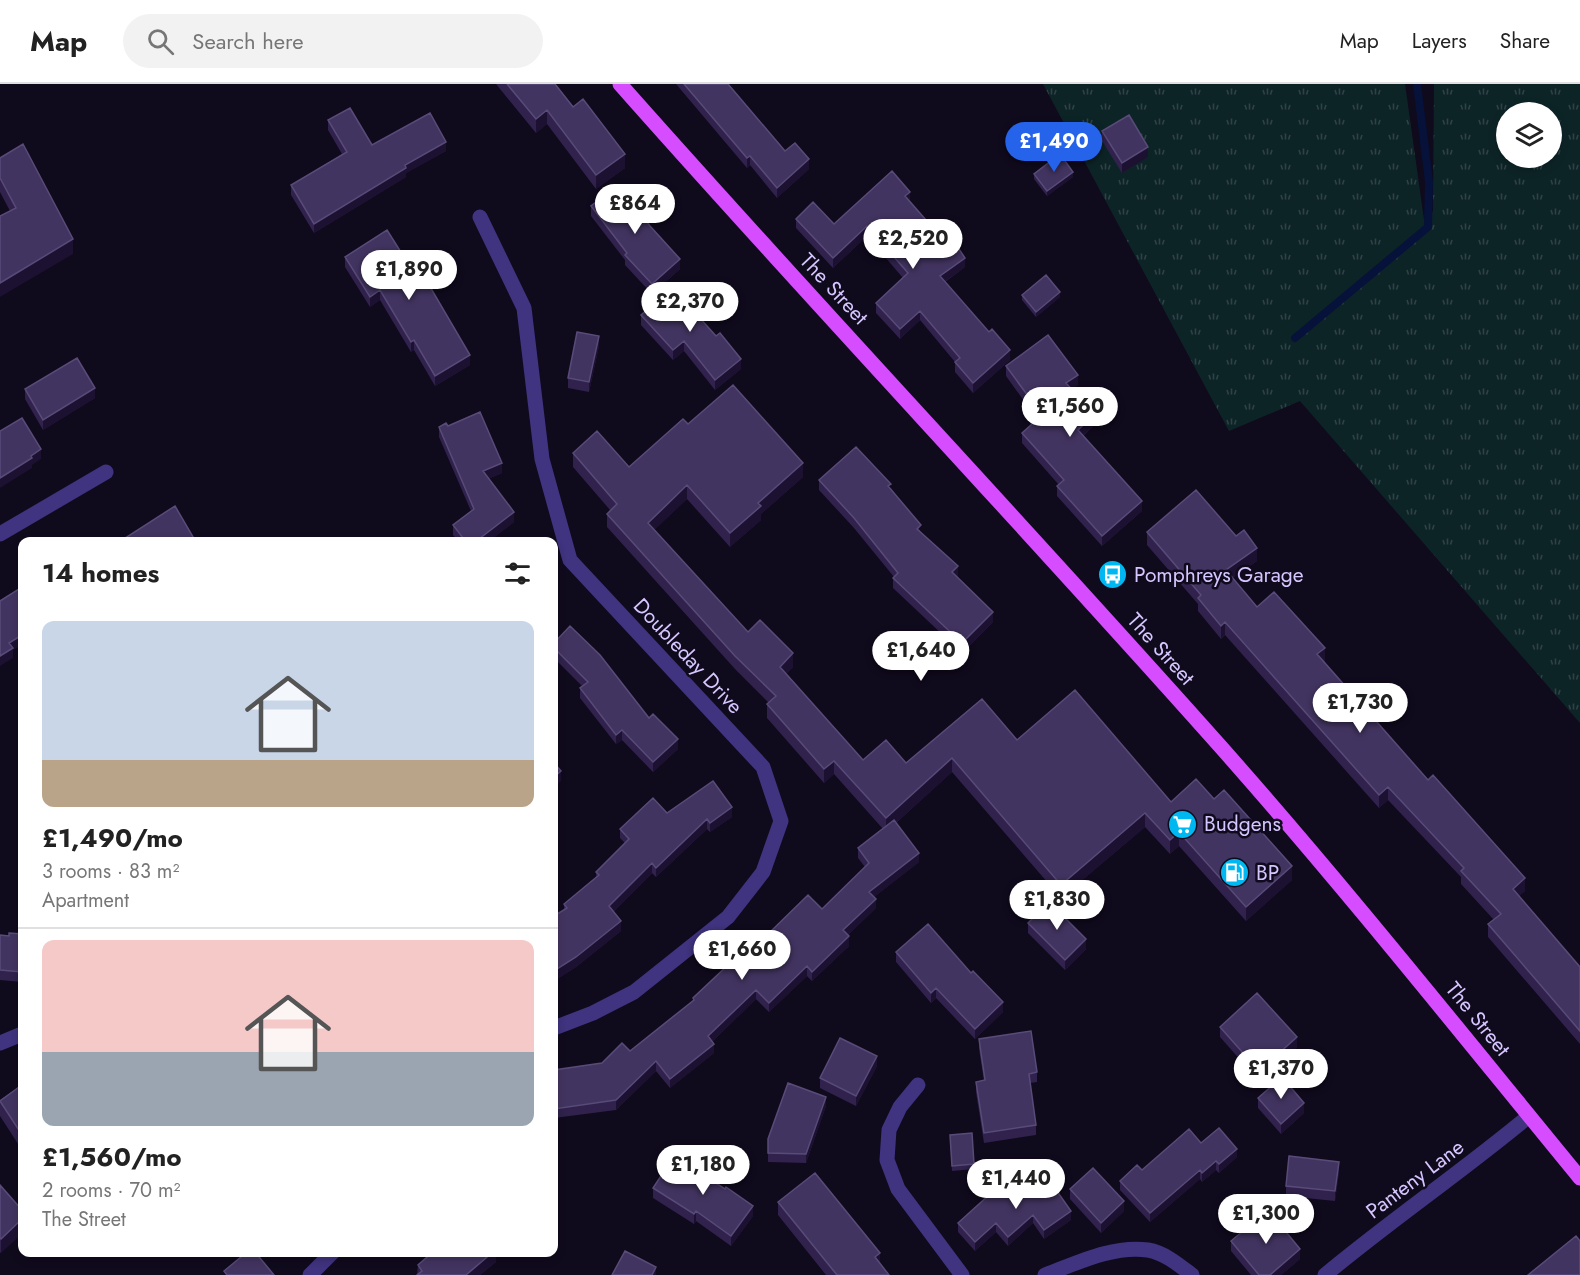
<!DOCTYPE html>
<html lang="en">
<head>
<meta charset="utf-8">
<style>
	:root { --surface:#fff; --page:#f2f2f2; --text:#222; --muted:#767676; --line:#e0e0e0; --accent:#2563eb }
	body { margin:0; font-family:Jost,sans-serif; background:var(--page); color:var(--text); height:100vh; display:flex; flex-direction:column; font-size:22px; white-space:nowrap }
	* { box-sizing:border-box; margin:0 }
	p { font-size:20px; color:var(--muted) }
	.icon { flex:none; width:33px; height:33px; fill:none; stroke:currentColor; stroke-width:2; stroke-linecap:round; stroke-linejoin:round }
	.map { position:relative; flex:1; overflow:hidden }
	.details { position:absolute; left:18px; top:453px; width:540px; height:720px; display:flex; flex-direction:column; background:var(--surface); border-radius:12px; box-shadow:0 3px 9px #0003 }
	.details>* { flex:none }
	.controls { position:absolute; left:1496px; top:18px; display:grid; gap:12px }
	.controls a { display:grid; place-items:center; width:66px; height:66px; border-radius:50%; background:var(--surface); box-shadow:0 3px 9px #0003; font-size:30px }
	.price { position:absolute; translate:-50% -51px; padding:0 14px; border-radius:21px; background:#fff; color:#222; font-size:20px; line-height:39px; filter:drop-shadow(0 2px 3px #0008) }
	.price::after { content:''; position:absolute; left:50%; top:36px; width:18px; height:14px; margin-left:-9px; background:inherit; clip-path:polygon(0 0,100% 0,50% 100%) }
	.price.current { background:var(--accent); color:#fff }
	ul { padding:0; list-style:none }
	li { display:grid; align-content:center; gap:12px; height:318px; padding:0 24px }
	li+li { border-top:2px solid var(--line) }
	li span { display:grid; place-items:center; height:186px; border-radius:12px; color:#555 }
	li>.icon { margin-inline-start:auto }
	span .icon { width:108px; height:108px; fill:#fffc; stroke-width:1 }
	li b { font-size:26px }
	h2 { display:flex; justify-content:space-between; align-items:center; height:72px; padding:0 24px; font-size:26px }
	header { display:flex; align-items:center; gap:36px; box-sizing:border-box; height:84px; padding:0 30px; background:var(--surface); border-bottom:2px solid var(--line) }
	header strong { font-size:28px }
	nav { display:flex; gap:33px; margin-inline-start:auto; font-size:21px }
	.search { width:420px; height:54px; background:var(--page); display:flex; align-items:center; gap:15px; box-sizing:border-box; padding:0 21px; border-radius:33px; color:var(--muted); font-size:22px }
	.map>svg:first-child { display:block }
</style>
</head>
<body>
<header>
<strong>Map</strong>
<div class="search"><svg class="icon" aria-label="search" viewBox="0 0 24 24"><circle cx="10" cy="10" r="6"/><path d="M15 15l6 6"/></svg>Search here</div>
<nav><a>Map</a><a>Layers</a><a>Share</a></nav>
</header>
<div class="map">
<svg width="1580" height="1191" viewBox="0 0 1580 1191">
	<defs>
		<pattern id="grass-tufts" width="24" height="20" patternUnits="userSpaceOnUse" patternTransform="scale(1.5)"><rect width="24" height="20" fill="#0d2427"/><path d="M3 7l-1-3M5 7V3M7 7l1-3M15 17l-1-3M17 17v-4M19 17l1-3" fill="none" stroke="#2f4247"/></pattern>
	</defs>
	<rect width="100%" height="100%" fill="#100a1d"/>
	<!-- grass -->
	<path fill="url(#grass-tufts)" fill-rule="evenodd" d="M1043,0H1405L1424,136L1433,127L1434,0H1580V639L1300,317L1229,347ZM1506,28H1551V74H1506Z"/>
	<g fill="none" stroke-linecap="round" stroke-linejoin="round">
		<!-- stream -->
		<path stroke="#06123a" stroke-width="8" d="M1295,254L1428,143L1429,98L1417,0"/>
		<!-- minor -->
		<path stroke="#40337f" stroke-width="15" d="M480,133L524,224L542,375L570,476L763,683L781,737L763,788L728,833L634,908L593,929L554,944
			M0,450L106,388
			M0,959L22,950
			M918,1001L900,1023L889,1046L887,1076L898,1105L962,1191
			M310,1191L333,1168
			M1045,1191C1077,1179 1113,1161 1148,1166C1165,1169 1179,1181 1192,1191
			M1325,1191C1391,1136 1463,1087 1529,1032"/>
		<!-- major -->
		<path stroke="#d54dff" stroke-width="15" d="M620,0C817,223 1022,439 1220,662C1344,802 1461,949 1580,1094"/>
	</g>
	<!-- wall -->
	<path fill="#30224c" d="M496,0H555L625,84L596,105L547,40L536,49Z
		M676,0H728L785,67L809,85L777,114L750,81L747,84Z
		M328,36L372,61L446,67L406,89V93L314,149L291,111V101L342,70L328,46Z
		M1102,47L1148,73L1122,89L1102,57Z
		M0,74L73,170L10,127L0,108Z
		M1034,90L1073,93L1047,112L1034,95Z
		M910,117L965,183L945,198L1010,276L973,309L955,288V278L920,236L900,255L876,229V219L903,194L867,152L833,184L796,144V135L834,140Z
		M591,122L680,185L652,210L625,181V176L591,132Z
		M345,173L470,281L435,302L414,266L411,268L380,216L370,223L345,183Z
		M1022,211L1060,213L1036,233L1022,216Z
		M641,231L741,285L715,306L684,267L673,276L641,241Z
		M599,262L589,308L568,304V294Z
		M1006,282L1078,301L1071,305L1094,341L1083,352L1142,427L1102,462L1057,412V402L1059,401L1022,359V349L1037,335L1006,292Z
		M25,305L95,314L43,346L25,315Z
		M688,340L803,393L761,430V436L730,463L687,415L654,446L748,548L793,583L786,590L863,676L906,679L1017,656L1171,718L1214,715L1292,796L1246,837L1179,762L1170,770L1145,743L1061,814L952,688L896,739L919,778L874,813L876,824L848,851L849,862L812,897L807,892L769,928L756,915L713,957L714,969L670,1004L656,987L616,1026L554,1034V986L602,979L630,967L693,917V914L765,853L822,825L865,783L858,774V764L883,745L834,690L824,699L767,634V620L769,619L735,585L607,443V430L610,426L573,383V369L629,383Z
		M448,342L502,389L488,395L514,438L488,458H459L453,451V441L471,427L439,353V343Z
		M819,396L891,404L921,448L958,492L957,493L993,538L962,569L893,504V494L894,493L854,444L819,406Z
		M1147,448L1257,477L1233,494L1257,523L1325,577L1324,578L1525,807L1519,812L1580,883V960L1488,853V840L1494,836L1461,800V793L1388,716L1379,724L1225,551L1221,555L1198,527V520L1147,461Z
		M554,559L649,634L678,665L653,688L622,656L616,660L580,614V604L582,602L554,574Z
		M667,729L732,733L710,748L707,745L656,793L652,789L613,828L621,847L576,883L554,897V832L564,826V820L596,793V788L625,759L620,754V745Z
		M1028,839L1086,865L1065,886L1028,849Z
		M22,850V898L0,896V851L9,852Z
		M896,868L1003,928L975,955L936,914L931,919L896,878Z
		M1220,943L1297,963L1259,997L1220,953Z
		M979,955L1037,988V998L1030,999L1036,1041V1051L984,1059L976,1008V998L984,997L979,965Z
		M877,982L856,1022L820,1004V994Z
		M22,1001V1066L0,1032V1016Z
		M1258,1014L1304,1029L1281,1050L1258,1024Z
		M826,1022L806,1079L768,1078V1055Z
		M950,1056L974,1080V1085L952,1087Z
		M1201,1059L1237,1073L1219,1089L1216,1086L1202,1098L1200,1095L1150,1138L1120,1106V1097Z
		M1339,1088L1335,1117L1286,1112V1102Z
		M0,1101L22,1126L1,1169L0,1168Z
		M653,1104L753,1132L731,1162L696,1137L694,1140L653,1114Z
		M1070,1105L1124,1127L1101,1149L1070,1115Z
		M1014,1116L1071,1136L1044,1155L1033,1139L1008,1162L996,1148L975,1167L958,1148V1139Z
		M778,1118L889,1191H826L778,1131Z
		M1231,1157L1300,1175L1281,1191H1251L1231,1167Z
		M496,1168V1178L480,1191H417L418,1181Z"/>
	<!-- shaded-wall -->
	<path fill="#1c1131" d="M547,26V40L536,49V35Z
		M446,58V67L406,89V93L314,149V140L405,81Z
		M1148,63V73L1122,89V79Z
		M625,70V84L596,105V91Z
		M750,72V81L747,84V74Z
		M809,75V85L777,114V104Z
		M1073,88V93L1047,112V107Z
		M910,108V117L905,112Z
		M867,142V152L833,184V174Z
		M73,155V170L0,213V199Z
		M965,174V183L940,201V192Z
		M680,175V185L652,210V200Z
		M380,206V216L370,223V213Z
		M1060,208V213L1036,233V228Z
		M920,227V236L900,255V245Z
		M599,252V262L589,308V298Z
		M414,256V266L411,268V258Z
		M684,257V267L673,276V266Z
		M1010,266V276L973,309V299Z
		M470,271V281L435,302V292Z
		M741,275V285L715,306V296Z
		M1078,291V301L1066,309V299Z
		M95,304V314L43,346V336Z
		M1094,331V341L1078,356V346Z
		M41,365V375L32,381V384L0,404V394Z
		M502,379V389L483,397V387Z
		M803,379V393L761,430V436L730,463V449L758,419Z
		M687,401V415L648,452V439Z
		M1142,417V427L1102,462V452Z
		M514,428V438L488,458H475Z
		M1257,464V477L1226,499V486Z
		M958,482V492L952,498V488Z
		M993,528V538L962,569V559Z
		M1225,538V551L1221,555V542Z
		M22,551V561L13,566V574L0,582V572L9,559Z
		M1325,564V577L1317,583V570Z
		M793,569V583L780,597V583Z
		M622,646V656L616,660V651Z
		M678,655V665L653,688V678Z
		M952,674V688L886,748V734Z
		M834,677V690L824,699V685Z
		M561,687V697L554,703V693Z
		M1388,703V716L1379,724V711Z
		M732,723V733L710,748V739Z
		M1145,729V743L1061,814V801Z
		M707,735V745L656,793V784Z
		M1179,748V762L1170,770V756Z
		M919,769V778L869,817V808Z
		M652,779V789L609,832V822Z
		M1292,782V796L1246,837V823Z
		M1525,794V807L1513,818V805Z
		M876,815V824L843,856V846Z
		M621,837V847L576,883L554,897V887Z
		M849,852V862L812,897V888Z
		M1086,855V865L1065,886V876Z
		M807,882V892L769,928V919Z
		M936,904V914L931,919V909Z
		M756,906V915L708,962V952Z
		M1003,918V928L975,955V945Z
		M1297,953V963L1259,997V987Z
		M714,960V969L670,1004V995Z
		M877,972V982L856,1022V1012Z
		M656,977V987L616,1026V1016Z
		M826,1013V1022L806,1079V1070Z
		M1304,1019V1029L1281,1050V1040Z
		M1237,1065V1073L1219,1089V1080Z
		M1216,1077V1086L1202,1098V1089Z
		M1339,1078V1088L1335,1117V1107Z
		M1200,1086V1095L1150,1138V1129Z
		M1124,1117V1127L1101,1149V1139Z
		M753,1122V1132L731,1162V1152Z
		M696,1127V1137L694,1140V1130Z
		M1071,1127V1136L1044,1155V1146Z
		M1033,1131V1139L1008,1162V1153Z
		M22,1135V1150L1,1169V1155Z
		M996,1139V1148L975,1167V1158Z
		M1300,1165V1175L1281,1191H1270Z
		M493,1168H496V1178L480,1191H466Z
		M880,1169V1183L875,1173Z
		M656,1183V1191H652Z"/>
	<!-- building -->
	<path fill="#423460" stroke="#594b79" stroke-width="1.5" d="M507,0H555L573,23L583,15L625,70L596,91L547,26L536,35Z
		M684,0H728L785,67L795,59L809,75L777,104L750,72L747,74Z
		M350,24L372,61L430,29L446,58L405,81L406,84L314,140L291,101L347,68L328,36Z
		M1129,31L1148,63L1122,79L1102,47Z
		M23,60L73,155L0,199V132L16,124L0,94V74Z
		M1060,70L1073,88L1047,107L1034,90Z
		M892,87L910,108L905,112L947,160L953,156L965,174L940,192L989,248L992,245L1010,266L973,299L955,278L960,274L920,227L900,245L876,219L908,189L867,142L833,174L796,135L813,118L834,140Z
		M618,101L650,142L680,175L652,200L625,171L627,169L591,122Z
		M387,146L416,192L422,189L470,271L435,292L414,256L411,258L380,206L370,213L345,173Z
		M1046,191L1060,208L1036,228L1022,211Z
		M672,203L716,252L720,249L741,275L715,296L684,257L673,266L641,231Z
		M577,248L599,252L589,298L568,294Z
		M1048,251L1078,291L1066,299L1094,331L1078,346L1142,417L1102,452L1057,402L1064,396L1022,349L1042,331L1006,282Z
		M77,274L95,304L43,336L25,305Z
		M733,301L803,379L758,419L761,422L730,449L687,401L648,439L748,548L760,536L793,569L780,583L863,676L886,656L906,679L982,615L1017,656L1075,606L1171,718L1196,695L1214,715L1224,706L1292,782L1246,823L1179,748L1170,756L1145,729L1061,801L952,674L886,734L834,677L824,685L767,620L776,612L735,572L607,430L617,420L573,369L597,347L629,383L683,335L688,340Z
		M480,328L502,379L483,387L514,428L475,458H466L453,441L474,425L439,343L446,339L448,342Z
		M22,334L41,365L31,372L32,374L0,394V347Z
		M856,363L891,400L888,402L921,441L917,445L958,482L952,488L993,528L962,559L893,494L898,489L854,434L819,396Z
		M1196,406L1236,452L1244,446L1257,464L1226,486L1257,523L1274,508L1325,564L1317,570L1428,696L1433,691L1525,794L1513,805L1580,883V947L1488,840L1501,830L1461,787L1464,784L1388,703L1379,711L1225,538L1221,542L1198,514L1201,511L1147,448Z
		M175,422L196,458H119Z
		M22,503V551L9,559L13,564L0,572V517Z
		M570,542L600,571L649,634L653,630L678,655L653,678L622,646L616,651L580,604L588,598L554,564V559Z
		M554,679L561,687L554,693Z
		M713,697L732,723L710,739L707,735L656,784L652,779L609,822L621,837L576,873L554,887V832L567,824L564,820L599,791L596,788L629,755L620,745L653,714L667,729Z
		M894,736L919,769L869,808L876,815L843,846L849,852L812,888L807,882L769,919L756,906L708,952L714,960L670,995L656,977L616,1016L554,1025V986L602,979L622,959L630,967L694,916L693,914L761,850L765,853L808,811L822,825L869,779L858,764Z
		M1049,818L1086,855L1065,876L1028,839Z
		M928,840L971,889L973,887L1003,918L975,945L936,904L931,909L896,868Z
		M9,849L22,850V888L0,886V851L9,852Z
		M1257,909L1297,953L1259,987L1220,943Z
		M1031,947L1037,988L1029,990L1036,1041L984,1049L976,998L985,996L979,955Z
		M840,954L877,972L856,1012L820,994Z
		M1282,993L1304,1019L1281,1040L1258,1014Z
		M788,999L826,1013L806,1070L768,1069V1055Z
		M22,1001V1051L0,1017Z
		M1219,1044L1237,1065L1219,1080L1216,1077L1202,1089L1200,1086L1150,1129L1120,1097L1137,1081L1142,1086L1189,1045L1201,1059Z
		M972,1049L974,1080L952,1082L950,1051Z
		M674,1072L725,1105L726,1103L753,1122L731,1152L696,1127L694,1130L653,1104Z
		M1289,1072L1339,1078L1335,1107L1286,1102Z
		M1093,1084L1124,1117L1101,1139L1070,1105Z
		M815,1089L880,1169L875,1173L889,1191H837L778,1118Z
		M1047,1093L1071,1127L1044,1146L1033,1131L1008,1153L996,1139L975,1158L958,1139L1000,1101L1014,1116Z
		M0,1101L22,1126V1135L1,1155L0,1153Z
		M1268,1126L1300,1165L1270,1191H1259L1231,1157Z
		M1576,1152L1580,1157V1191H1528Z
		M625,1167L656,1183L652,1191H612Z
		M247,1168H255L274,1191H227L224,1187Z
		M433,1168H493L466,1191H417L422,1187L418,1181Z"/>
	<!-- icons -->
	<defs>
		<symbol id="bus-disc" viewBox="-11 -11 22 22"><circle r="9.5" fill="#00b8f1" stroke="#100a1d"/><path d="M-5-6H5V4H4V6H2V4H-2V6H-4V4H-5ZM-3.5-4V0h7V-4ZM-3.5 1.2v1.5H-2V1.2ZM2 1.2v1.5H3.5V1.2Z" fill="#fff"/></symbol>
		<symbol id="supermarket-disc" viewBox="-11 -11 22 22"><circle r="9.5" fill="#00b8f1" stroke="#100a1d"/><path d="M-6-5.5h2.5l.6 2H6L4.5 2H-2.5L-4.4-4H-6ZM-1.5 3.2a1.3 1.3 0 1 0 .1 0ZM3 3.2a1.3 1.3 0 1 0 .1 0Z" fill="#fff"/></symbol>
		<symbol id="fuel-disc" viewBox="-11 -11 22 22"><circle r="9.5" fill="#00b8f1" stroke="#100a1d"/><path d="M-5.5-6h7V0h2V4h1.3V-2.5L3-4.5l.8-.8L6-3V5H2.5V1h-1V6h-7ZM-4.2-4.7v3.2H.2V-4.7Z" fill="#fff"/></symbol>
	</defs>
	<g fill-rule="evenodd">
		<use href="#bus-disc" x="1096" y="474" width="33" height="33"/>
		<use href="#supermarket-disc" x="1166" y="724" width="33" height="33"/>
		<use href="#fuel-disc" x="1218" y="772" width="33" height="33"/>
	</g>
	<g text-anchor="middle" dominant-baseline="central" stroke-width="5" stroke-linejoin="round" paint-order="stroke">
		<!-- street labels -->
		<g font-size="21" fill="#d5c6ff" stroke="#100a1d">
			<text transform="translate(834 205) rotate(47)">The Street</text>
			<text transform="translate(1161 565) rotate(48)">The Street</text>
			<text transform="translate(688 572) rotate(47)">Doubleday Drive</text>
			<text transform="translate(1478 935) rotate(51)">The Street</text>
			<text transform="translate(1415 1095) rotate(-37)">Panteny Lane</text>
		</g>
		<!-- poi labels -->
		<g font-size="21" fill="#d5c6ff" stroke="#100a1d" text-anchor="start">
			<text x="1134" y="491">Pomphreys Garage</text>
			<text x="1204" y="740">Budgens</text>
			<text x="1256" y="789">BP</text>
		</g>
	</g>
</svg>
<div class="controls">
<a><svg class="icon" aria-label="layers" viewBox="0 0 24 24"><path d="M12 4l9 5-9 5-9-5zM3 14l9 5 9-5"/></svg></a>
</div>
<b class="price current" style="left:1054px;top:89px">£1,490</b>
<b class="price" style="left:635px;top:151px">£864</b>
<b class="price" style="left:913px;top:186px">£2,520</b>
<b class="price" style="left:409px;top:217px">£1,890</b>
<b class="price" style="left:690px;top:249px">£2,370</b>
<b class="price" style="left:1070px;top:354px">£1,560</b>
<b class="price" style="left:921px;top:598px">£1,640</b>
<b class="price" style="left:1360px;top:650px">£1,730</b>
<b class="price" style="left:1057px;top:847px">£1,830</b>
<b class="price" style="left:742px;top:897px">£1,660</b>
<b class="price" style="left:1281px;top:1016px">£1,370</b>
<b class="price" style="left:703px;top:1112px">£1,180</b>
<b class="price" style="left:1016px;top:1126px">£1,440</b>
<b class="price" style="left:1266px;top:1161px">£1,300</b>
<section class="details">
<h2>14 homes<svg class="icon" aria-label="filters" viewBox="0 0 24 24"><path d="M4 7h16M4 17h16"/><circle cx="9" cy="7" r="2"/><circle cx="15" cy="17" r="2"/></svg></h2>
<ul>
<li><span style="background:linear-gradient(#c9d6e8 75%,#b9a48a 0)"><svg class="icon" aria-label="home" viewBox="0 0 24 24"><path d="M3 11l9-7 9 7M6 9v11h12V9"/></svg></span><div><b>£1,490/mo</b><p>3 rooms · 83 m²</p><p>Apartment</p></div></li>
<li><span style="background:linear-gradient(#f6c9c9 60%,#9aa5b1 0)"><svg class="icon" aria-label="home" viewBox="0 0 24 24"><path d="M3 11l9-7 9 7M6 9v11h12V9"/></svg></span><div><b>£1,560/mo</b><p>2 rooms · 70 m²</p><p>The Street</p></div></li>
</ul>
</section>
</div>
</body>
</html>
